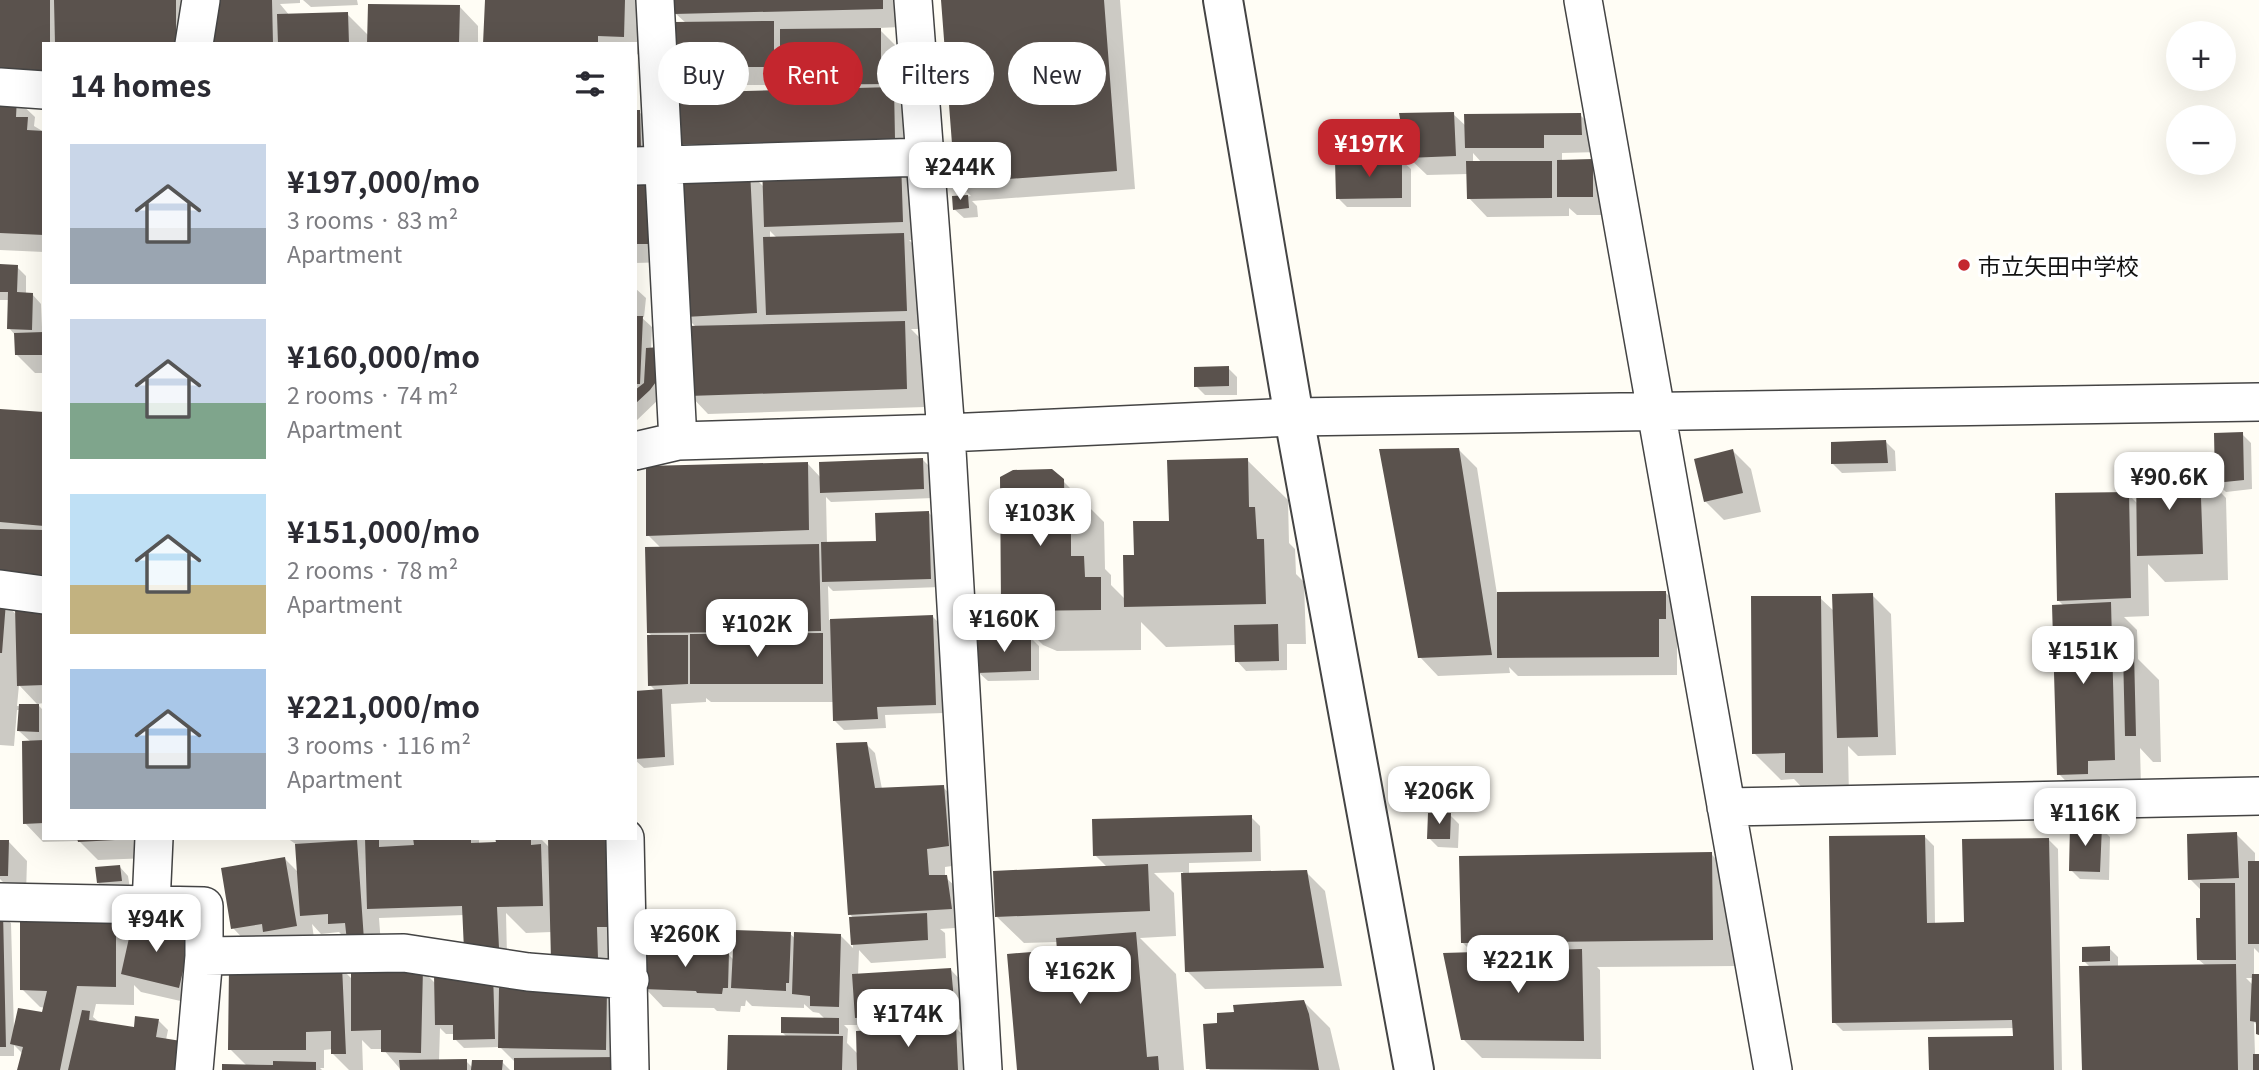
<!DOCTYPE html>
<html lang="en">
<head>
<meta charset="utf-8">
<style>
	:root { --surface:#fff; --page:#f2f2f3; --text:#2b2b33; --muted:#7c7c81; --accent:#c4262e }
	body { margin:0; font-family:Georgia,"Noto Sans JP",serif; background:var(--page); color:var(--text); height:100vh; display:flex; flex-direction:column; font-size:26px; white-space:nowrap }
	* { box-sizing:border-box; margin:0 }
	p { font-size:23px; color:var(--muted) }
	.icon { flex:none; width:38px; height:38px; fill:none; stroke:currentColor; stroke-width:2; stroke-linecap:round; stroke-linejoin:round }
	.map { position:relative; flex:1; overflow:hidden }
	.sheet { position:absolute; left:42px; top:42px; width:595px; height:798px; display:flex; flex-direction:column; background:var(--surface); border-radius:0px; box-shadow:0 7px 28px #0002 }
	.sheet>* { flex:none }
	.guide { position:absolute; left:658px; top:42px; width:665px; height:63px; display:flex; gap:14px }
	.buttons { position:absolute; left:2166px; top:21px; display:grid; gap:14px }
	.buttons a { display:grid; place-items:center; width:70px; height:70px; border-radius:50%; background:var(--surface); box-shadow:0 7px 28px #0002; font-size:35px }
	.price { position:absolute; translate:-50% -60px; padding:0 16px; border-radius:14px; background:#fff; color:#222; font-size:23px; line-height:46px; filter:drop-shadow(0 2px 4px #0008) }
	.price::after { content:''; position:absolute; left:50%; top:42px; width:21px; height:16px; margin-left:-10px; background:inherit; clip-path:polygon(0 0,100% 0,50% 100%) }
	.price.selected { background:var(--accent); color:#fff }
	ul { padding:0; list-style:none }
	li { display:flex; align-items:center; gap:21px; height:175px; padding:0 28px }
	li span { display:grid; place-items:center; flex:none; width:196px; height:140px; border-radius:0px; color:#555 }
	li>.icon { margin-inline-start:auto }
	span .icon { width:84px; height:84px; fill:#fffc; stroke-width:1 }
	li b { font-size:30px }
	h2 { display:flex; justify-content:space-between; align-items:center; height:84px; padding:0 28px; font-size:30px }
	.pill { padding:0 24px; border-radius:32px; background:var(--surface); box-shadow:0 7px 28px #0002; font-size:24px; line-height:63px }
	.pill.selected { background:var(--accent); color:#fff }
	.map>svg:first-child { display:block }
</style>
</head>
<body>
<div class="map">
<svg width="2259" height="1070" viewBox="0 0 2259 1070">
	<rect width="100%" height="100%" fill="#fffdf5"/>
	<!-- shadow -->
	<path fill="#0003" fill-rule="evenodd" d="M0,0H197L194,44H44Z
		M213,0H300V3L280,4L290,16L347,14L369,36L460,7L478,26V44H214Z
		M303,0H357L358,5L311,7Z
		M486,0H644L642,55L635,54V44H485Z
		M676,0H899L901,27L878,28L899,49V72L906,78L912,157L695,163L676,144L789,92L782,85H727L716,75L695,74L676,55L686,23L676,14Z
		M942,0H1120L1135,189L972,201L977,206L978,217L964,218L954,209V198L971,196L957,182Z
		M0,98L16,99L35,117L34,126L44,132V252L0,250Z
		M639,112L649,121L650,159H635Z
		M1453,114L1466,126L1580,115L1599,133V152L1562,153V161H1592L1610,180L1611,215H1577L1569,208V216L1487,217L1469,198L1468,174L1427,175L1408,157ZM1473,153L1482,163H1473Z
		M1401,160L1411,169V207H1347L1338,198Z
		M898,161L919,180L921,240H909L922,253L925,329H911L923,341L925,407L708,414L690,395L697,328L686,317L749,172L764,187ZM770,231L777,238H770Z
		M635,182L671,262L635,263Z
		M0,266L17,267L26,276V294H32L41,304L44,373H35L17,355L16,336L9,328V300H0Z
		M635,288L646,298L644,317H641L652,327L651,350L659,348V399L635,422Z
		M1228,368L1237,377V395H1205L1196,386Z
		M0,411L44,414V583L0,573Z
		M2242,434L2251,443L2252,489L2226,492L2217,483Z
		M1886,442L1895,451L1896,471L1842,473L1833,464Z
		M1459,450L1477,468L1497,594L1666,593L1684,612V637H1677V675L1518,676L1509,667L1510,673L1438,676L1420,657Z
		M1733,451L1751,469L1761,512L1724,520L1705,501Z
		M923,460L932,469L933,498L831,502L826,497L827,544L878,543L929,513L938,522L940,587L833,591L828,586L829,620L933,617L942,626L944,713L885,715L886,728L844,730L834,720V702H711L706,698V702L671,704L674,765L644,768L635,760V692L656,691L650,685L653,637L648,632L661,548L648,535L808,464L821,478Z
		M1247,460L1288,500L1289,543L1295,549L1296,574L1304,582L1306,644H1287V670L1246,671L1237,661L1236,645L1166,647L1141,622V650L1057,651L1043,645L1002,604L1063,481L1104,522L1105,569L1111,575V585L1125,599L1136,557L1171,523Z
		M2200,471L2226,498L2228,580L2165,582L2148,564L2149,616L2124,617L2137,630L2138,659L2159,680L2161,762H2153L2140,748L2141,786L2085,801L2059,774L2064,606L2059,601L2128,494L2138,504Z
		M1872,595L1891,614L1896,755L1858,756L1848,746L1849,798L1813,799L1794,779L1781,780L1754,753L1820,598L1835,612Z
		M0,603L5,604L17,615L44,608V703L37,704L19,685L17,706H39L44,711V838H149L150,858L98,860L79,841L43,842L25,823L31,742L19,731L20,710H17L14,746L0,745Z
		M1030,637L1039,646V680L988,681L978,672Z
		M866,744L875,753L882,789L943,787L961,806L966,864L945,867V877L965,895L969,927L940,929L945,933L946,958L871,963L859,950L858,976L951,970L969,989L972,1018L955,1020V1027L974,1046L975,1070H729L787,1037L782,1032L825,1019L819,1013L813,1012L804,1004V1008L752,1006L746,1000L745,1006H741L740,1012L717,1011L714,1008L663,1007L645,988L724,950L734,960L790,934L796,939L840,935L853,948L851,918H853L850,914ZM857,1018L871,1032L858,1054L847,1043L848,1029L844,1025H857Z
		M1450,815L1459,824L1458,848L1438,847L1429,838Z
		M1251,817L1260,826L1261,861L1189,863V875L1306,872L1325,891L1342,986L1205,989L1187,971L1183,872L1154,873L1174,893L1176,936L1140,938L1176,974L1184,1070H1019L1059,951L1058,942L1024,943L997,917L1108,868L1095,855Z
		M2101,828L2110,837L2109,880L2080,879L2071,870Z
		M2236,834L2255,853V863H2259V953L2254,948V976H2259V1035L2258,1026L2254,1022L2255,1055H2259V1070H2083L2090,967L2084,961L2109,948L2118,957V967L2206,966L2199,960L2201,890L2190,879ZM2246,978H2254L2253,985Z
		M1924,836L1934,846L1935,924H1965L2049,840L2058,849L2062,1070H1930L2014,1038V1028L1843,1031L1834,1022Z
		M287,838H479V844H497V838H540L550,848L612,838L616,977L552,932L526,933L506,913L507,957L475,958L464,915L379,918L382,958L349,942L339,932L321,934L312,924L315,945L251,947L233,928L285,859L299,873L297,845Z
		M0,842H9L27,861L26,894H15L0,879Z
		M1711,854L1738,880V966L1597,967L1600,970L1601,1059L1482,1058L1463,1039L1474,954L1462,942Z
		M119,866L128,876L130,889L108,892L98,883Z
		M0,914L11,923L14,1031L44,1014L45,1008L40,1007L22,989L115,917L132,934L191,935L198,1005L141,992L134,985V1005L96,1004L93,1017L99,1022L136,1029L159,1021L168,1030L166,1040L186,1070H19L23,1054L14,1045V1056H0Z
		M341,968L353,980L422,970L436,984L502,983V990L606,992L624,1011V1066L516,1070V1063L500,1047L464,1048L455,1039V1034H446L440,1028L439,1061H466L473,1068L502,1062L510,1070H401L383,1049H371L362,1040L363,1070H349L333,1054V1049L324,1050V1068H320L322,1070H224L247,1066L230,1049Z
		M1304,1002L1330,1028L1340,1070H1210L1208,1068L1219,1025Z"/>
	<!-- building -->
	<path fill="#5a524d" d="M0,0H50V44H44V76H0Z
		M54,0H176V44H55Z
		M212,0H272L273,44H212Z
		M485,0H625L624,37L598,36V44H483Z
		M674,0H883V9L674,14Z
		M941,0H1104L1117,171L955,183Z
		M368,4L460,5L459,44H367Z
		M348,12L349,44H278L277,14Z
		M774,21V67H706V57L674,56V22Z
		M881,28V58H888V84L780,85V29Z
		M894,87L895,139L674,145V93Z
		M0,96L17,97L16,117H28L27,130L44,131V235L0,233Z
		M635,110H640L641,150H635Z
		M1454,112L1456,156L1407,158L1399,113Z
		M1581,113L1582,135H1544V148H1465L1464,114Z
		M1402,158V198L1336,199L1335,160Z
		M901,159L903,222L764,227L762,164Z
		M1593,159V197H1557V160Z
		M1466,161H1552V198L1467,199Z
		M750,170L757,313L685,317L677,174Z
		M635,180H650L653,244H635Z
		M968,195L969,208L953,210L952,196Z
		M904,233L907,311L766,315L763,237Z
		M0,264L18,265L17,292L33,293L32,330L7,329L8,292H0Z
		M635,316H643L640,384H635Z
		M905,321L907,389L688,396L686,326Z
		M44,332V355H15L14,333Z
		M660,347L661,375L650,390L635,404V390L644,383L646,348Z
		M1229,366V386L1194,387V367Z
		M0,409L44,412V526L0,522Z
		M2243,432L2244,480L2215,483L2214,433Z
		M1886,440L1888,463L1831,464V442Z
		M1459,448L1492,655L1418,658L1379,449Z
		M1733,449L1743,493L1704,502L1694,459Z
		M923,458L924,489L820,493L819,462Z
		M1248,458L1249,507H1255L1257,539H1264L1266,604L1124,607L1123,555H1134L1133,521H1169L1167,460Z
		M808,462L809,530L646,536V466Z
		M1052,469L1064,479L1065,533H1071V556H1084L1085,577H1101V610L1015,611L1001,605L1000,477L1013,470Z
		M2200,469L2203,554L2137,556L2136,470Z
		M2129,492L2131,598L2057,601L2055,493Z
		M929,511L931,579L822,582L821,542L876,541L875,513Z
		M0,529L44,530V575L0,573Z
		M819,544L821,631L647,633L645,547Z
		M1666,591V619H1659V657L1497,658V592Z
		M1873,593L1878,737L1837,738L1832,594Z
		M1751,596H1821L1823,773H1785V753L1752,754Z
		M0,602H6L2,653H0Z
		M2111,602L2115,760L2088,761V774L2057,775L2052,605Z
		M44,606V685L17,686L15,607Z
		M933,615L936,705L877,707L878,719L833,721L830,619Z
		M1278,624L1279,661L1235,662L1234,625Z
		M823,633V684H690V634Z
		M647,635H688V684L648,686Z
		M1031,635V671L977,673L976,636Z
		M2123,652H2134L2136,736H2125Z
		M662,689L665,757L635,759V691Z
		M19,704H39V732L17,731Z
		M44,740V823L23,824L22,741Z
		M867,742L875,788L944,785L949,846L927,849L929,875H947L952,909L848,915L836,743Z
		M1428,813H1451L1450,839H1427Z
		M1252,815V852L1093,856L1092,819Z
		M2070,825L2102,826L2100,872L2069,871Z
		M2237,832L2239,878L2188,880L2187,834Z
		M1925,835L1927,923L1964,922L1962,839L2049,838L2054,1070H1929L1928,1037L2013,1036L2012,1020L1832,1023L1829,836Z
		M77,838H115V840L78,842Z
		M365,838H379V847L414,845L413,838H471V843L496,842L495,838H531V845L541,844L543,906L497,907L499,948L464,950L462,906L367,909Z
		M548,838H607L609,927H597L598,959L551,961Z
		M0,840H9L8,876H0Z
		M357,840L364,940L347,941L345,923L328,924V914L300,916L295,844Z
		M1712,852L1713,940L1461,943L1459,856Z
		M285,857L297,926L263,932L262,924L231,929L221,868Z
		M2248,861H2259V944H2248Z
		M1148,864L1150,911L995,917L993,871Z
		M120,865L122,881L97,883L95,867Z
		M1307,870L1324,968L1185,972L1181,873Z
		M2200,883H2235L2236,960H2197L2196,918H2200Z
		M0,912H3L6,1047H0Z
		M927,913L928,940L851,945L849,917Z
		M20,915H116V987L77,986L60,1070H17L23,1047L10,1044L18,1008L42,1012L47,991L20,990Z
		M133,920L192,933L179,988L121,974Z
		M734,930L791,932L789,983H786V991L731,988Z
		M794,932L841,934L839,1007L810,1006V996L792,994Z
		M1136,932L1147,1057L1158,1056L1159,1070H1017L1007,954L1057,950L1056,938Z
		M640,945L725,948V952H729L728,988H723L722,994L697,993L696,991L643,989Z
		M2110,946V961L2082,962V947Z
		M1582,949L1584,1041L1461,1040L1443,953Z
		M2236,964L2238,1070H2082L2079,966Z
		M342,966L346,1054H331V1031L306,1032V1050H228L229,967Z
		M351,968H423L421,1053L381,1052V1030L351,1031Z
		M951,968L954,1000L937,1002L938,1013L855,1018L852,974Z
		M493,972L495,1039L453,1040V1025H435L434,974Z
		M2252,974H2259V1035L2256,1034V1022L2250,1021Z
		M499,988L607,990L606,1050L498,1048Z
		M1304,1000L1309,1014L1319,1070L1206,1069L1203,1024L1217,1023V1013L1234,1012L1233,1005Z
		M82,1010L90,1011L89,1020L134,1027L135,1016L159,1019L156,1037L181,1041L175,1070H68Z
		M781,1017L839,1018V1034L781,1033Z
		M956,1025L958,1070H857L856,1031Z
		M728,1035L843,1036L842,1070H727Z
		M2253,1054H2259V1070H2253Z
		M618,1057V1070H514V1058Z
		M467,1059V1070H400L399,1060Z
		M472,1060H503L502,1070H471Z
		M273,1061L316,1062V1070H222V1064L273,1065Z"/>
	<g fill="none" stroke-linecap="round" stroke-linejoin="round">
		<defs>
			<path id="minor" d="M655,0L678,441
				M913,0L946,433L983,1070
				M1583,0L1773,1070
				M194,44L201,0
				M0,87L44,90
				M635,166L925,157
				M635,451L678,441L946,433L1294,417L2259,402
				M0,589L44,595
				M1726,807L2259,796
				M625,838L630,1070
				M0,902L204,906V956L194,1070
				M151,905L154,838
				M204,956L404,953L528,972L630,980"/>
			<path id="tertiary" d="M1223,0L1294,417L1414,1070"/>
		</defs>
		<!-- minor casing -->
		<use href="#minor" stroke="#444" stroke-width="40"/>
		<!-- tertiary casing -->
		<use href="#tertiary" stroke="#444" stroke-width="42"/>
		<!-- minor -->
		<use href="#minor" stroke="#fff" stroke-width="37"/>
		<!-- tertiary -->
		<use href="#tertiary" stroke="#fff" stroke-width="38"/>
	</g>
	<!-- markers -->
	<circle fill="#c4262e" stroke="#fff" stroke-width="2.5" cx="1964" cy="265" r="7"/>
	<g text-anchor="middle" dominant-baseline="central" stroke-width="7" stroke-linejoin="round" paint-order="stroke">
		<!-- poi labels -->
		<g font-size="23" fill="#111" stroke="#fff" text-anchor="start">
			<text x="1978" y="265">市立矢田中学校</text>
		</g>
	</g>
</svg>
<div class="buttons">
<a>+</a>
<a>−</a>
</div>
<b class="price selected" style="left:1369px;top:179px">¥197K</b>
<b class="price" style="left:960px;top:202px">¥244K</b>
<b class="price" style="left:2169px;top:512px">¥90.6K</b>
<b class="price" style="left:1040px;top:548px">¥103K</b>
<b class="price" style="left:1004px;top:654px">¥160K</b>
<b class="price" style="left:757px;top:659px">¥102K</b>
<b class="price" style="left:2083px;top:686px">¥151K</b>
<b class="price" style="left:1439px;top:826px">¥206K</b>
<b class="price" style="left:2085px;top:848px">¥116K</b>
<b class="price" style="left:156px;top:954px">¥94K</b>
<b class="price" style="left:685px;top:969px">¥260K</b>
<b class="price" style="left:1518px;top:995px">¥221K</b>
<b class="price" style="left:1080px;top:1006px">¥162K</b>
<b class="price" style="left:908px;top:1049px">¥174K</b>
<div class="guide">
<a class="pill">Buy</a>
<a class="pill selected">Rent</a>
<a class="pill">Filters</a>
<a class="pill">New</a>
</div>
<section class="sheet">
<h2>14 homes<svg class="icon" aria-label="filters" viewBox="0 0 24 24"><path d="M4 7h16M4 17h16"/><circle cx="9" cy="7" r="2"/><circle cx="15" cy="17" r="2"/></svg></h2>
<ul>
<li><span style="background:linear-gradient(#c9d6e8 60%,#9aa5b1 0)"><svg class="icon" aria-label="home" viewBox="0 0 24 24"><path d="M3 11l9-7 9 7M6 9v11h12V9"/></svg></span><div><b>¥197,000/mo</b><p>3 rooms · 83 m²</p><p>Apartment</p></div></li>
<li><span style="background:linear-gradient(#c9d6e8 60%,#7fa58c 0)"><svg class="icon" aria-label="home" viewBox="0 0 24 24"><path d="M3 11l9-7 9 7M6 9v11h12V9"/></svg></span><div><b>¥160,000/mo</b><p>2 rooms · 74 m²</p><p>Apartment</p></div></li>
<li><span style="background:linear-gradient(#bfe0f5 65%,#c2b280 0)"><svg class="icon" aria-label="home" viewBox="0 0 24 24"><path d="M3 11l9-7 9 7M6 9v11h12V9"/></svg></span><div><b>¥151,000/mo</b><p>2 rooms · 78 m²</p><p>Apartment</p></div></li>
<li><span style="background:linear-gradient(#a9c7e8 60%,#9aa5b1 0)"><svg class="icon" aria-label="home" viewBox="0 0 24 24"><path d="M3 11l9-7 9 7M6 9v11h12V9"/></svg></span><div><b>¥221,000/mo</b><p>3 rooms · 116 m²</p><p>Apartment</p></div></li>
</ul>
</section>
</div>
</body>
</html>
